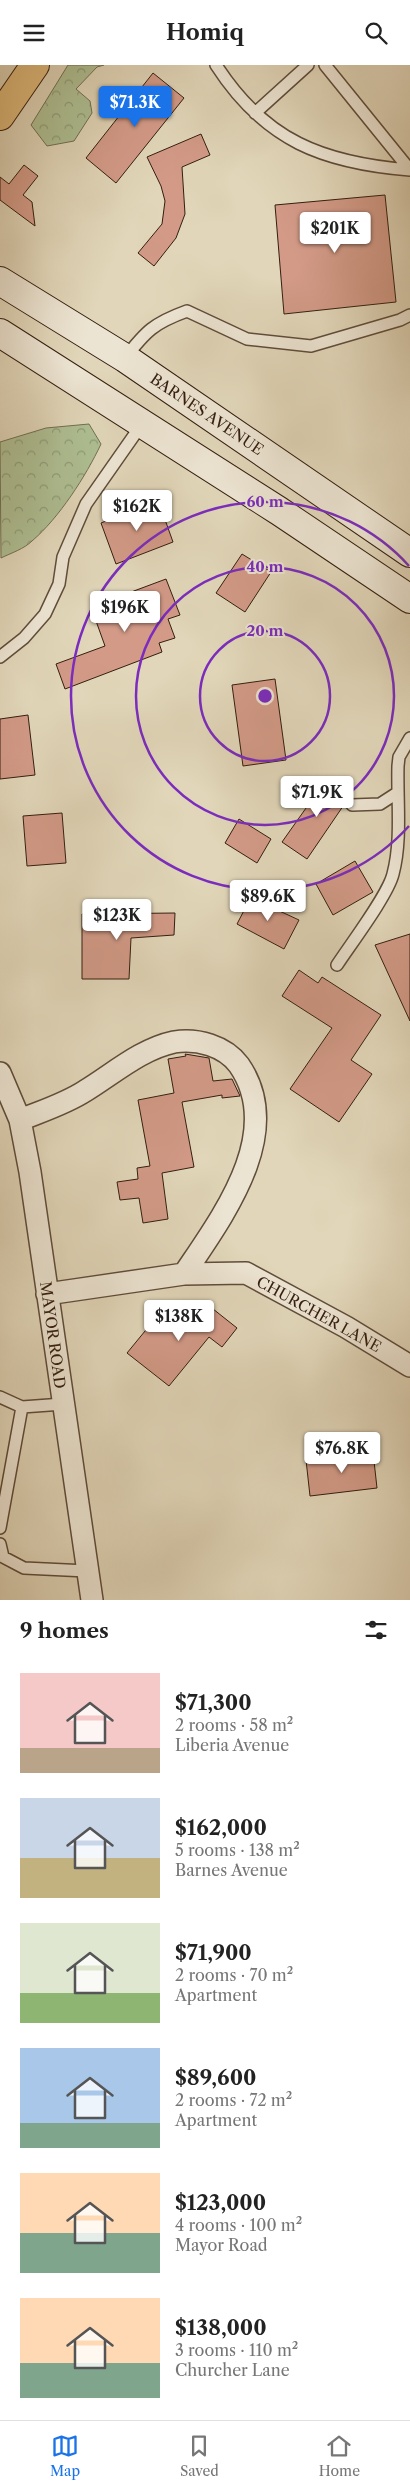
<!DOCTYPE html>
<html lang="en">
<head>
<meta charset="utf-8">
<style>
	:root { --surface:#fff; --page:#f2f2f2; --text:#222; --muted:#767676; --line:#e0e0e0; --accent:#1a73e8 }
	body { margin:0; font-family:"Libre Caslon Text",serif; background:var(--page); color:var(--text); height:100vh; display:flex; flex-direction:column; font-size:19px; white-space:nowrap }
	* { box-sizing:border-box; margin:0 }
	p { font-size:16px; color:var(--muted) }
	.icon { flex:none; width:28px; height:28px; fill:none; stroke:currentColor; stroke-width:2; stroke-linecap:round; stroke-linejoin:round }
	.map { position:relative; height:1535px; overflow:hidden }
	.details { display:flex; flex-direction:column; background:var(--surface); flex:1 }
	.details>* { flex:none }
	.price { position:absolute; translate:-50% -42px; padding:0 11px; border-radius:5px; background:#fff; color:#222; font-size:16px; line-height:32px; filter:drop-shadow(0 1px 2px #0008) }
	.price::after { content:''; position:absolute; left:50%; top:30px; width:15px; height:11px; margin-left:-8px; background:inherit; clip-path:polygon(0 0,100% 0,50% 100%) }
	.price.current { background:var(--accent); color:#fff }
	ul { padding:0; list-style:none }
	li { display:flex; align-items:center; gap:15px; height:125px; padding:0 20px }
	li span { display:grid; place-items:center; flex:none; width:140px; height:100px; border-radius:0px; color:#555 }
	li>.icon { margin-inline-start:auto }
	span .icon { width:60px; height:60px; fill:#fffc; stroke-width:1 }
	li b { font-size:21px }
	h2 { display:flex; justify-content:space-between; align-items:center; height:60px; padding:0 20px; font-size:21px }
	header { display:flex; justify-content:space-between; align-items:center; height:65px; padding:0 20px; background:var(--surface); font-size:22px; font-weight:700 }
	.menu { display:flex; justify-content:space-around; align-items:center; height:70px; border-top:1px solid var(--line); background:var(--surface); font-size:14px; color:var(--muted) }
	.menu a { display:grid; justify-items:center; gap:2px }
	.menu .current { color:var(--accent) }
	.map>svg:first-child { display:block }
</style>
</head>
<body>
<header><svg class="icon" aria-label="menu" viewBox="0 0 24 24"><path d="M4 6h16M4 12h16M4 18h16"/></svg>Homiq<svg class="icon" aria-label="search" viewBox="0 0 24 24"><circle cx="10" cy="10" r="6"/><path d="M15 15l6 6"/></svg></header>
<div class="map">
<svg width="410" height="1535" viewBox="0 0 410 1535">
	<defs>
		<pattern id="forest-crowns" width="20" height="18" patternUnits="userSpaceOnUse" patternTransform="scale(1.25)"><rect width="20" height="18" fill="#aebf93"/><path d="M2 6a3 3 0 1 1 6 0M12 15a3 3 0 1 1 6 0" fill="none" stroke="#8e9b77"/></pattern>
	</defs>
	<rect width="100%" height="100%" fill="#e1d6b9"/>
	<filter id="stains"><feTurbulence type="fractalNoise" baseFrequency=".004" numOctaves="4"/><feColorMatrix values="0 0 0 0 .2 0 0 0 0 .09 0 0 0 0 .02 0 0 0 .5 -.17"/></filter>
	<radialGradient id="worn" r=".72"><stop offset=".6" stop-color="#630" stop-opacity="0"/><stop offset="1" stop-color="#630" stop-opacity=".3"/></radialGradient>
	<!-- forest -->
	<path fill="url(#forest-crowns)" stroke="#716e52" d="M68,0H104L97,2L76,24L90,36L92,48L74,76L47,81L31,60Z
		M89,359L101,379C86,411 59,453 32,476C24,484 11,488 1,493L0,377L46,363Z"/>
	<!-- building -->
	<path fill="#d29a87" stroke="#341e10" d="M153,8L184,33L116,118L86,93Z
		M201,69L210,90L182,102L185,149L176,173L154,201L138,188L162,159L165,136L161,121L147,92Z
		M24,100L38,111L23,130L32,137L35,161L0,135V112L9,119Z
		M385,130L396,237L284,249L275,140Z
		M158,435L173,477L116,499L101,458Z
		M242,489L271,507L245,547L216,528Z
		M166,514L180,550L168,554L175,573L159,578L162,587L65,624L56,599L105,581L91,542Z
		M275,614L286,695L243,701L232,620Z
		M28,650L35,710L0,714V654Z
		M328,712L352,728L307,794L282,777Z
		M62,748L66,798L27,801L23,751Z
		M239,754L271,774L257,798L225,778Z
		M355,796L373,827L333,850L316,819Z
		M252,830L274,842L273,843L299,855L284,884L237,859Z
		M175,848L174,870L131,873L129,914H82V849Z
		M410,869V956L375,880Z
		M299,905L318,918L322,912L381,950L351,995L372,1009L339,1057L290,1024L332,963L282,931Z
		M185,989L209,993L213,1016L232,1014L240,1031L222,1033V1030L182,1037L194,1102L162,1108L168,1154L143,1158L139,1133L120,1135L117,1117L138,1114L137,1103L150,1101L138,1035L174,1028L168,994L186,991Z
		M203,1236L237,1263L222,1282L209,1272L169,1321L127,1288L159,1249L180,1266Z
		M373,1387L377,1423L310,1431L306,1395Z"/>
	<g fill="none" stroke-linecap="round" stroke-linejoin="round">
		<defs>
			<path id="service" d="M216,0C265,76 323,98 410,105
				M325,0L410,105
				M255,48L308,0
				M125,293C146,266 154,258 187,246L247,274L311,281L400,255L410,250
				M0,592L24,573L45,549L59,519L63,492L86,439L142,359
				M352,740L380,739L397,728
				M337,900C350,880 388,830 393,809C402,775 397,736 398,701L399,692L410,673
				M0,1332L22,1342L63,1339
				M0,1463L22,1342
				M0,1479L3,1492L24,1503L87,1506"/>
			<path id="minor" d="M0,1008L20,1055L30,1107L92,1535
				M20,1055C42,1046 65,1039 85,1026C113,1009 141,984 174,977C197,973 225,981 239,1000C286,1068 222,1152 184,1209
				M47,1229L184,1209L246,1208L346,1262L410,1301"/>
			<path id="secondary" d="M0,216L125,293L410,488
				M0,268L279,446L410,534"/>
			<path id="primary" d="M0,51L35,0"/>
		</defs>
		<!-- service casing -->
		<use href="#service" stroke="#5f4c3a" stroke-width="14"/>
		<!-- minor casing -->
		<use href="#minor" stroke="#5f4c3a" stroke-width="24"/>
		<!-- secondary casing -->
		<use href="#secondary" stroke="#341e10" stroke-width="30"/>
		<!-- primary casing -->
		<use href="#primary" stroke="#341e10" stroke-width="30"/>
		<!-- service -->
		<use href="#service" stroke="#ece4d2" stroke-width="11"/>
		<!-- minor -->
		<use href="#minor" stroke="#ece4d2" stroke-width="21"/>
		<!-- secondary -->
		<use href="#secondary" stroke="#ece4d2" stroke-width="28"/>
		<!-- primary -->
		<use href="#primary" stroke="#e0bb7c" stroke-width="28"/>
	</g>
	<!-- distance rings -->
	<g fill="none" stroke="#7b2cbf" stroke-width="2.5">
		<circle cx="265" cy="631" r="65"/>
		<circle cx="265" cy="631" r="129"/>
		<path d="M409 761A194 194 0 1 1 409 501"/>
	</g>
	<g text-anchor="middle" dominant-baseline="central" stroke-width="4" stroke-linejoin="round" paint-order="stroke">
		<!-- street labels -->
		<g font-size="15" fill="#341e10" stroke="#ece4d2">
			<text transform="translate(207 349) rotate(34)">BARNES AVENUE</text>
			<text transform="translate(319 1249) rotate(29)">CHURCHER LANE</text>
			<text transform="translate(53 1270) rotate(82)">MAYOR ROAD</text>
		</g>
	</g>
	<circle cx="265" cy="631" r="8" fill="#7b2cbf" stroke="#ece4d2" stroke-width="2.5"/>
	<g font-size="15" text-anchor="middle" font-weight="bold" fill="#7b2cbf" stroke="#ece4d2" stroke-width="4" stroke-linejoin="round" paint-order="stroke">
		<text x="265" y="442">60 m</text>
		<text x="265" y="507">40 m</text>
		<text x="265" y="571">20 m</text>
	</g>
	<rect width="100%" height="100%" filter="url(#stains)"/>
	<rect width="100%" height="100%" fill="url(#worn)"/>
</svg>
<b class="price current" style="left:135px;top:63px">$71.3K</b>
<b class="price" style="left:335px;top:189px">$201K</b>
<b class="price" style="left:137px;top:467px">$162K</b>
<b class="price" style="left:125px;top:568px">$196K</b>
<b class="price" style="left:317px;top:753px">$71.9K</b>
<b class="price" style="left:268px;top:857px">$89.6K</b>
<b class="price" style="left:117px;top:876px">$123K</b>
<b class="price" style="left:179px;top:1277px">$138K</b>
<b class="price" style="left:342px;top:1409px">$76.8K</b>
</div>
<section class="details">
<h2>9 homes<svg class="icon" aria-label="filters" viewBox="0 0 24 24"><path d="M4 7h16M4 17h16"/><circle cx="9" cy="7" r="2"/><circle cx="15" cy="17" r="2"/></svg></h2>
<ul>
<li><span style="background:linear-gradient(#f6c9c9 75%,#b9a48a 0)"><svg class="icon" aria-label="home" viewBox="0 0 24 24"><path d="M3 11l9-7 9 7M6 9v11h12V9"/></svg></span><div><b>$71,300</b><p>2 rooms · 58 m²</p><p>Liberia Avenue</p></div></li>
<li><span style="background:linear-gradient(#c9d6e8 60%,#c2b280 0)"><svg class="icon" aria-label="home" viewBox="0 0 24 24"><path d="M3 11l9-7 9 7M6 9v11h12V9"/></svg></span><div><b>$162,000</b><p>5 rooms · 138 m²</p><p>Barnes Avenue</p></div></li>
<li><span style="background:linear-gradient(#dfe7d0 70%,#8fb573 0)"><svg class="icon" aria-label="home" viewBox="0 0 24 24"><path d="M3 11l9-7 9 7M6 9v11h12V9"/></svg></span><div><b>$71,900</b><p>2 rooms · 70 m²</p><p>Apartment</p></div></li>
<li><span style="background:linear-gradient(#a9c7e8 75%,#7fa58c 0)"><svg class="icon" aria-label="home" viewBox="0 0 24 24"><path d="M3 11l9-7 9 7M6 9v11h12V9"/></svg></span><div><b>$89,600</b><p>2 rooms · 72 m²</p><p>Apartment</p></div></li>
<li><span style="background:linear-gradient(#ffd9b3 60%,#7fa58c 0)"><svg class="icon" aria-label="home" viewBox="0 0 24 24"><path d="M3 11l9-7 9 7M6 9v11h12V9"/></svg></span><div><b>$123,000</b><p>4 rooms · 100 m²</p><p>Mayor Road</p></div></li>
<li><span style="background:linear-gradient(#ffd9b3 65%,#7fa58c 0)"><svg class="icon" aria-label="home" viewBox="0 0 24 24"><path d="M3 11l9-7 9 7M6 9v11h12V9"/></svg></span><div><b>$138,000</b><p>3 rooms · 110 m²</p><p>Churcher Lane</p></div></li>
</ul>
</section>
<nav class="menu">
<a class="current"><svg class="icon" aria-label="map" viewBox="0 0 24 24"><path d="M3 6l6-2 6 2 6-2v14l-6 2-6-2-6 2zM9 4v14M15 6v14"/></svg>Map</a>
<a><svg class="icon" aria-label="saved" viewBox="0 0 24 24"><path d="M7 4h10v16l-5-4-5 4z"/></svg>Saved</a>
<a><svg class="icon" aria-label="home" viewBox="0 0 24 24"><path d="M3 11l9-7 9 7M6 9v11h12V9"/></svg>Home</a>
</nav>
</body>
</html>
